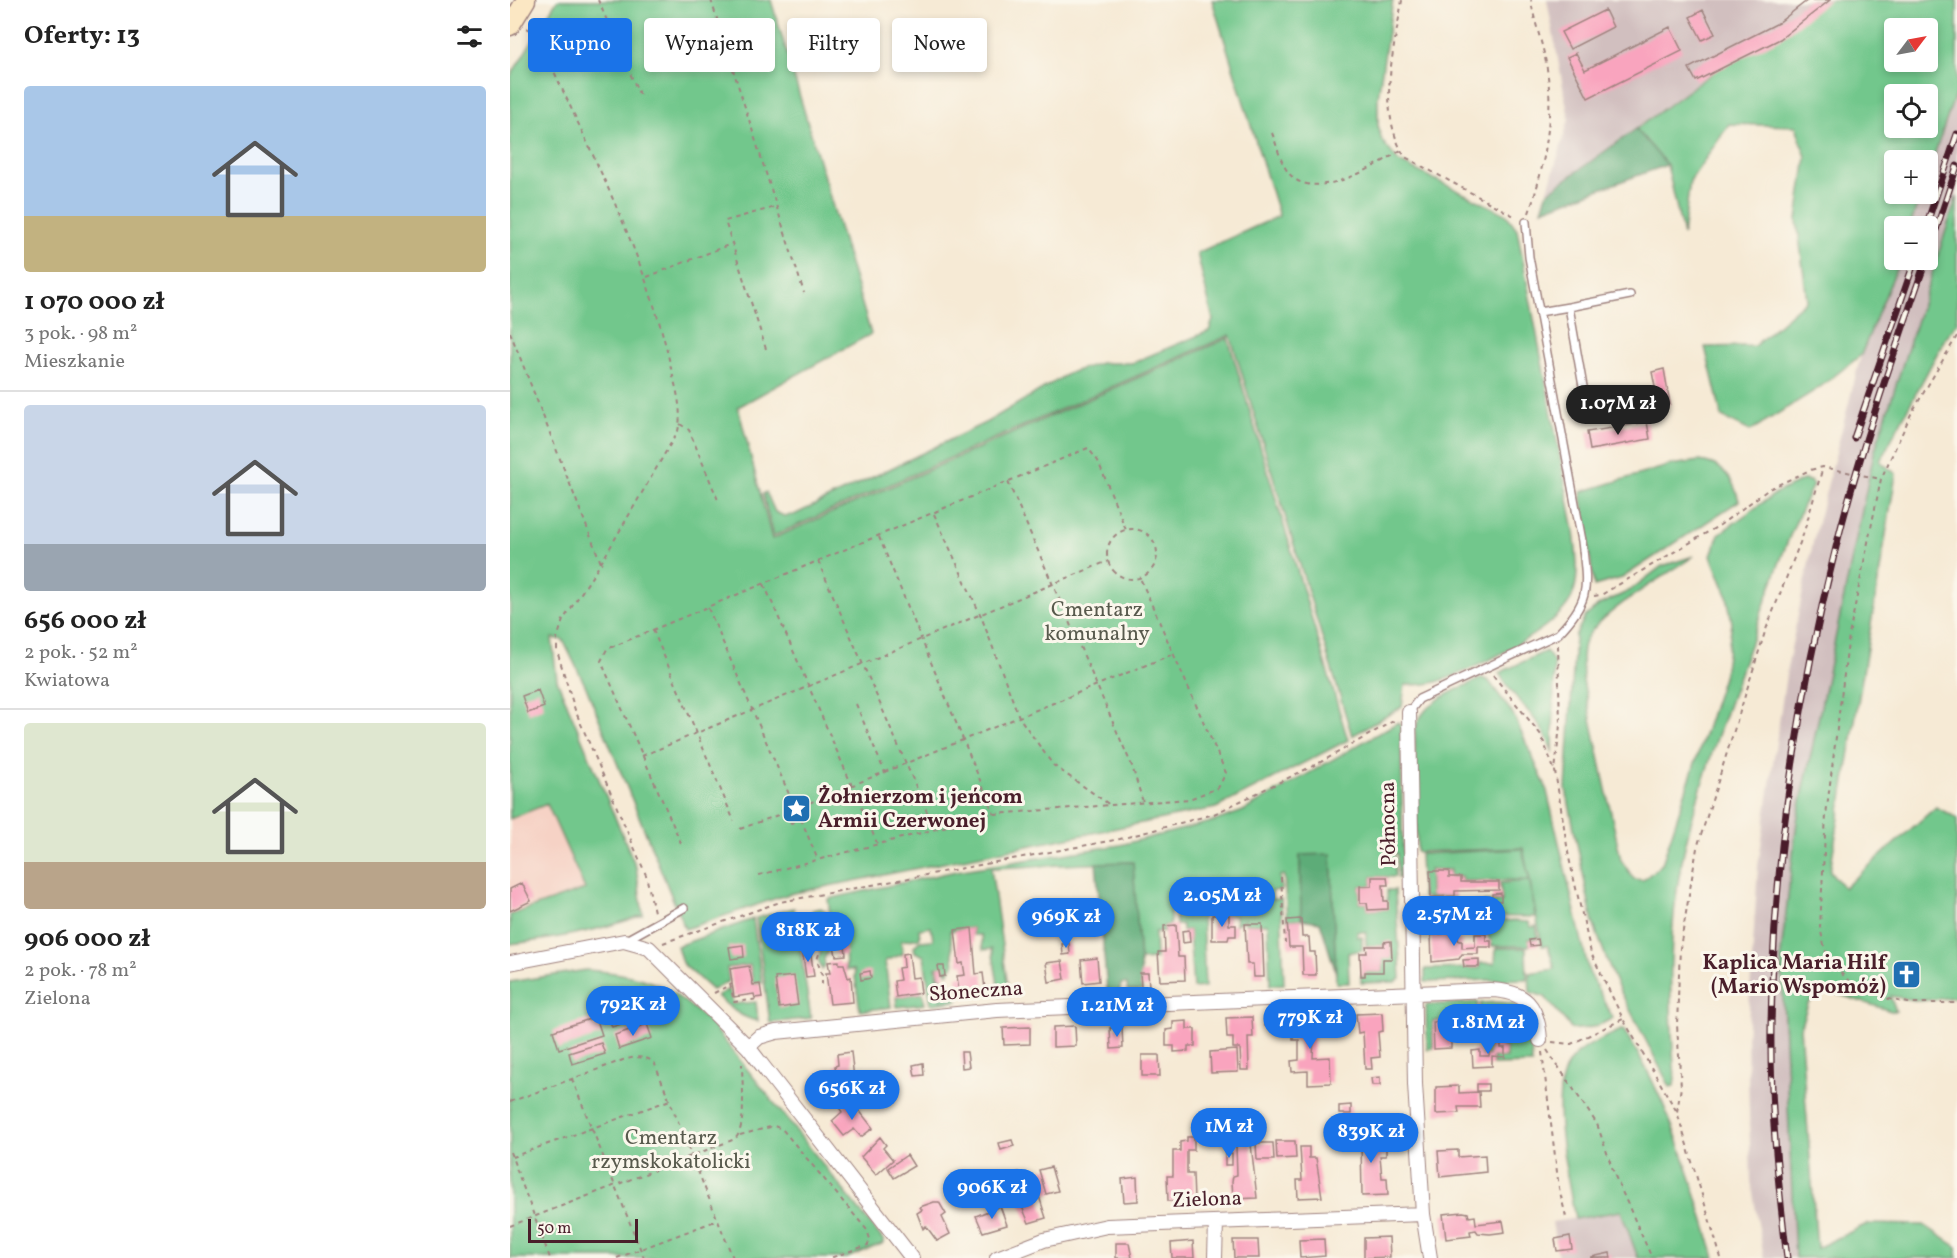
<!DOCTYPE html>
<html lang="pl">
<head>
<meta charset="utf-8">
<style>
	:root { --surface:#fff; --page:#f6f6f6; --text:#222; --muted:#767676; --line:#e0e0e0; --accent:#1a73e8 }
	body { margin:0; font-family:Vollkorn,serif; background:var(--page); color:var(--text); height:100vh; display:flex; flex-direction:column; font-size:22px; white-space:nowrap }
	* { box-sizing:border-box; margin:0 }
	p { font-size:20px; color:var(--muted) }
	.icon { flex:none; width:33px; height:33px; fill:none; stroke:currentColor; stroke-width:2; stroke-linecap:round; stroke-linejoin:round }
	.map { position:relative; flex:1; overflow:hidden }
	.panel { display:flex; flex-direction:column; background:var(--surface); width:510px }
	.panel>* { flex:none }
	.hud { position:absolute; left:18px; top:18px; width:570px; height:54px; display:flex; gap:12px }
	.needle { width:39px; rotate:58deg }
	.buttons { position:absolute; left:1374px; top:18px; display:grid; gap:12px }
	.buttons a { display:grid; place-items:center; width:54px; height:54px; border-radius:6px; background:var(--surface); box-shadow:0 3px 9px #0003; font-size:30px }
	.scale { position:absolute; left:18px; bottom:15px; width:110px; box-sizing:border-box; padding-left:6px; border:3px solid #4a1f2b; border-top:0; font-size:16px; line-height:21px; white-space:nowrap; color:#4a1f2b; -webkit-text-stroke:4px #fbf7ec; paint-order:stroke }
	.price { position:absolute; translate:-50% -51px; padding:0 14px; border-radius:21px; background:var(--accent); color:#fff; font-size:20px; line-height:39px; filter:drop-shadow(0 2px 3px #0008) }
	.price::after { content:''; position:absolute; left:50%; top:36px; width:18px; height:14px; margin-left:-9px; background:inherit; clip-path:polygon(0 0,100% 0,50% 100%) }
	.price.selected { background:#222; color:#fff }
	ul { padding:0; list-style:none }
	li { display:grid; align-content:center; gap:12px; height:318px; padding:0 24px }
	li+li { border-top:2px solid var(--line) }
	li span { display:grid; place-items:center; height:186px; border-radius:6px; color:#555 }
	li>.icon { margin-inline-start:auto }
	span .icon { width:108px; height:108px; fill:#fffc; stroke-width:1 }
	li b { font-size:26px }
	h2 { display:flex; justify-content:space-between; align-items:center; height:72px; padding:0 24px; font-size:26px }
	.chip { padding:0 21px; border-radius:6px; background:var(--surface); box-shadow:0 3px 9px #0003; font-size:21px; line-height:54px }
	.chip.selected { background:var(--accent); color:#fff }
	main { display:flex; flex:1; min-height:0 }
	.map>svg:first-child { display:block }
</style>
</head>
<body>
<main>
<section class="panel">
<h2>Oferty: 13<svg class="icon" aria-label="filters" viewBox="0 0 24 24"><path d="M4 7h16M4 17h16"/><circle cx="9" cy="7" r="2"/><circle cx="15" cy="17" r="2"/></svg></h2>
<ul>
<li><span style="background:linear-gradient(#a9c7e8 70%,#c2b280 0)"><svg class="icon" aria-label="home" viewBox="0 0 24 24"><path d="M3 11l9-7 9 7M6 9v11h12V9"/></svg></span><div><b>1 070 000 zł</b><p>3 pok. · 98 m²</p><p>Mieszkanie</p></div></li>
<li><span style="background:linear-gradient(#c9d6e8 75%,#9aa5b1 0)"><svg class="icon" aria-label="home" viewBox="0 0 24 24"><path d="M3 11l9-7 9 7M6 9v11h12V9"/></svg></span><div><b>656 000 zł</b><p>2 pok. · 52 m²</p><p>Kwiatowa</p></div></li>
<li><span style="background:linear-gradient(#dfe7d0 75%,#b9a48a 0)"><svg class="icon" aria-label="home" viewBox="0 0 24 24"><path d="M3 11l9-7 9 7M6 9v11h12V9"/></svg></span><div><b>906 000 zł</b><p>2 pok. · 78 m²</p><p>Zielona</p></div></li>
</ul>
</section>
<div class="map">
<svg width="1447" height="1258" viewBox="0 0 1447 1258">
	<rect width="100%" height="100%" fill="#fbf7ec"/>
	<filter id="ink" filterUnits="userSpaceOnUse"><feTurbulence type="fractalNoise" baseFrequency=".0167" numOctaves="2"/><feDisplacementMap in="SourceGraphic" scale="12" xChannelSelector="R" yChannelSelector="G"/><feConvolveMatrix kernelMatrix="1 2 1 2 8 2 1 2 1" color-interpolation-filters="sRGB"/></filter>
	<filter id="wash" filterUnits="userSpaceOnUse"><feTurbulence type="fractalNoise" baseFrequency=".008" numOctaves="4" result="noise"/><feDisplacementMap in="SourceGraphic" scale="24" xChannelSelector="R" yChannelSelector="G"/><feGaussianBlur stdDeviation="1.35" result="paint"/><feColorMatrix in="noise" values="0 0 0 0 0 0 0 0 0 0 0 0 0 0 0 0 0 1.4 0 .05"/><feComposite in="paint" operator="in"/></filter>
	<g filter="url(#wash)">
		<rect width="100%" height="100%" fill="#f6ead5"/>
		<!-- built -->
		<path fill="#f6d2c5" d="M37,804L75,889L0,915V819Z"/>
		<!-- industrial -->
		<path fill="#d1bfbf" d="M1037,0H1301L1037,193L1059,119Z
			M1447,89V196L1364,453L1287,821L1271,954L1285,1258H1254L1241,1181L1237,1040L1248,866L1277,668L1304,538L1351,355L1390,260H1418V226H1400L1411,194H1418V173Z
			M1111,1211L1128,1258H1048L1042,1222Z"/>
		<!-- green -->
		<path fill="#72c78c" stroke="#5e735c" stroke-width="1.5" fill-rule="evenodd" d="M47,0H261L361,334L228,407L262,539L718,338L838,740L706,808L279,894L175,929L76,687L53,640L42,638L47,680L126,867L133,915C89,931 46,939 0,944V915L75,889L37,804L0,819V77Z
			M702,0H883L868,97V126L872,141L889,162L996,214L1007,229L1064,531C1066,552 1071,579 1061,599C1044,631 961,672 926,682C916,685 905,685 895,685L892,707L842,736L720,335L263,536L253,494L256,492L265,512L274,516L284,515L477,422L559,373L590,363H622L699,331L703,320L687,253L769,216Z
			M1301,0H1447V89L1418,173V160H1384V194H1411L1400,226H1384V260H1390L1351,355L1309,388L1240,431L1212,417L1195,347L1244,346L1297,300L1287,220L1296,157L1286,126L1219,124L1180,181L1173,235L1157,165L1126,129ZM1384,28H1418V62H1384ZM1384,94H1418V128H1384Z
			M1447,196V323L1436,337L1370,461L1386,474L1320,871L1334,888L1426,807L1447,818V997L1410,1001L1380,996L1386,1011H1381L1311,989L1298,1004L1290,1028L1307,1248L1357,1224L1414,1225L1447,1247V1258H1285L1271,954L1287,821L1364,453Z
			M1189,461C1213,463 1224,479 1229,501L1112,578L1084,586L1071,492L1161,465Z
			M1293,480L1300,481L1303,485C1276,538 1258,595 1238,651C1215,715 1189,785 1174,851C1157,926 1159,1002 1165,1078L1164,1086L1160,1087L1105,981L1083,923L1056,789L1065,636L1075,617L1089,605L1119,591L1152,566L1184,556C1157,575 1091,611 1076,639C1070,650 1073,668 1073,681L1111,860L1124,879L1133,880L1152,864L1214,674L1222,623L1217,595L1201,556L1209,534L1266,493Z
			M1036,651L1044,662L1043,753C1030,715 1007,705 989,673Z
			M972,678L979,681L1003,714L1036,787L1079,972L1103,1018C1090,1026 1078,1030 1062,1029L1035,997L1020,992L1019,973L1045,969L1038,946H1032L1013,848L907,852L905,730C912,700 946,691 972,678Z
			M888,722L891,727L893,878H888L887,853H884L885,877H862V886H850V903H857L858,910L877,909V890H885L891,978L885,982L851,983V976H854L855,972H873V959L881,942H874V946H856V932H847L848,937H852V950L838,953L839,983H826L821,855H790L791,919L777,920L774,875L770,876L771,890L762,891V899H771L774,984L760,985L758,924H735V919L726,924L725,915L692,916L695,987L683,988L679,930L672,931V925H666L665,911H660V926H654V931L645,932L646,959L630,960L622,862L481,868L499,995L490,996L482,949L473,950L471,935H463L462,928L440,931L444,965L438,973L433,966L426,967L431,1003L421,1004L414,956L405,952L404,946L410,941L423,940L421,927L409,929L410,938L391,941L393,954L375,961L381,1007L350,1011L344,970H336L335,944L324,945L318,899L446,871L610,845L705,821L733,811Z
			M1012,849L1020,880L952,881L951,876H940V870H920V897H945V902H992L990,883L1020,881L1025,917L913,916V902H918L917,897H912L910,854Z
			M284,908L301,1018L260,1023L246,918Z
			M311,908L318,914L314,925L311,921L306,920L296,928V921L303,910Z
			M243,919L252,983L243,984L240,965L217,968L219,981L202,990L172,963L167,946Z
			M915,919L979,920L980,928L988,927L987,920L1019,922L1020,927L1026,926L1028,938L1019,939V946H982L977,933L964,934V938L953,926H915Z
			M313,927L319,950L314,959L315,966L312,970L308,959C313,949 310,940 313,927Z
			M986,948H1016L1017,979L915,982V969L970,968V963H985Z
			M76,970C136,974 158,984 202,1025L374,1241L372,1244L337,1258H0V982Z
			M219,989L223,1004L246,1002L248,1021C231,1018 220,1008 207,996Z
			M413,993L415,1004L387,1007L386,997Z
			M968,1002L965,1028L944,1027L943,1020L923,1021V1048L917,1049L916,1005Z
			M971,1003C981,1003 996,1000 1005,1005C1023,1014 1021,1047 1022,1064L983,1065V1057L996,1058V1047H992V1041L980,1040L978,1055H972L970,1020L968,1019Z
			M1113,1029C1161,1103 1180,1175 1205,1258H1128L1111,1211L1065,1219C1059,1179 1035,1093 1061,1060C1072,1046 1097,1037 1113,1029Z"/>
		<!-- forest -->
		<path fill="#5dac78" stroke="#546652" stroke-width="1.5" d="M1126,129L1157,165L1032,210L1037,193Z
			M821,854L826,973L810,922L791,919L790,855Z
			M623,862L632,991H617V984H611L610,991H597L586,863Z
			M428,966L435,987H441L448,1001L431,1003Z"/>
		<g id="blocks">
			<!-- building -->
			<path fill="#f9a4be" d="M1298,0H1320L1270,39L1186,81L1179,68L1268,23Z
				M1095,10L1103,27L1060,49L1051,32Z
				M1193,10L1205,34L1192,40L1180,17Z
				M1160,27L1172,51L1078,98L1057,57L1066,53L1075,70Z
				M1154,369L1160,404L1087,417L1084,397L1145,387L1142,372Z
				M1137,422L1140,439L1080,450L1077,432Z
				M28,690L34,707L18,713L12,696Z
				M920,871H939V877H951V882H989V890L945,891V896L921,897Z
				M862,877H877L878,885H873L874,901H878V909L858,910L857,903H850V886H862Z
				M12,883L21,901L0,911V889Z
				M991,893V901H982V894Z
				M702,915H719V925H726V936H719L718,940H702Z
				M791,919L792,937H799L800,952H805L806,975H793L792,947H779L777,920Z
				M735,924H752L754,977H744L743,964H737Z
				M666,925L668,957H674L675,980L650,981L648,952H655L654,926Z
				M462,928L466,974L473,973L475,989L449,992L447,976L455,975L453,963L449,964L445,930Z
				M679,930L680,942L673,943L672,931Z
				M945,932L949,941H952V948L965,947V934H976V941H981V947H968V954H952L949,959L922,962L921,935Z
				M1028,939L1029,945L1020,946L1019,940Z
				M881,941L882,959H873V972H855V976H851L850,953H857L856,946H874V942Z
				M559,943L560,954L553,955L552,944Z
				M335,944L336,955L326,956L324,945Z
				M233,945L234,957L221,959L219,947Z
				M300,948L304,976L296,977L292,949Z
				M399,953L402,978L409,977L411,993L386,997L384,981L390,980L388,968L394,967L393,954Z
				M587,958L589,981L573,983L571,960Z
				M969,959V967H954L953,960Z
				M329,961V964H334L338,978L341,977L343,1002L320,1004L316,973H320L318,962Z
				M552,961L555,979L539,982L536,963Z
				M239,966L243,985L250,984L252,997L245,998L244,994L224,997L220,969Z
				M428,966H434L435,976L430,977Z
				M1395,966L1402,969V980H1392V970Z
				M360,971L361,978L351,980L350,973Z
				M630,973H638L639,987H631Z
				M284,976L288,1005L269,1008L265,978Z
				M129,998L135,1016L102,1027L96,1010Z
				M872,1013L873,1031L868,1032L870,1057L861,1058L862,1069H855L853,1032L848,1033L846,1014Z
				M758,1014H762V1025L755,1026V1015Z
				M808,1014V1034H804L803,1058L820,1057L821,1083L798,1084V1071L782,1072L781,1061L789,1060V1040H783L782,1015Z
				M86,1017L92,1035L49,1049L43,1031Z
				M742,1017L743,1037H738L739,1070H731L730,1048H723V1038H717L716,1018Z
				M677,1021V1029H685V1046H678V1051L664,1052V1046H656V1030L663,1029V1022Z
				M942,1021V1028H954L955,1034L966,1035V1041H941V1048L924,1049L923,1022Z
				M137,1024L142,1038L109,1049L105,1035Z
				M565,1026L566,1046L543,1047V1027Z
				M520,1027V1044L494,1045L493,1028Z
				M612,1027L613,1048L601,1049L600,1028Z
				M980,1041H991V1048H995V1057L982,1056V1066L963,1067L962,1051L970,1050V1056H979Z
				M91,1043L95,1054L62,1064L59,1053Z
				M727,1050L728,1072L701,1073L700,1052Z
				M341,1052L345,1087L327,1089L325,1066L328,1065L327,1054Z
				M451,1052H457L459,1067L452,1068Z
				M632,1055H649L650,1076H632Z
				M413,1063L414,1075L405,1076L403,1065Z
				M870,1077V1085H862L861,1078Z
				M967,1084H978V1091H967Z
				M949,1086V1093L969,1092L970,1107H948L949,1113L926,1114V1087Z
				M341,1100L363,1128L351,1137L344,1129L334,1136L322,1121L332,1112L330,1109Z
				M841,1105V1114H829V1106Z
				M845,1128H864V1146L876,1145V1156H870L872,1178H877L878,1195L852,1196L851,1143L845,1144Z
				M370,1137L376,1145L373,1148L383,1160L366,1175L351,1157Z
				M677,1137H684V1150H677V1174H683L684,1200L658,1201L657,1176H663V1151H670V1142L677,1141Z
				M502,1140L504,1146L491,1150L489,1143Z
				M766,1141H785L786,1158L767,1159Z
				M746,1143H763L764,1160H747Z
				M741,1144L747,1198L723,1199L722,1181L723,1176L727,1175L726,1145Z
				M790,1147H799V1158H806L812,1197L788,1198L787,1180H792Z
				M948,1150V1157L975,1155L976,1172L930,1177L928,1151Z
				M722,1153V1165H715V1154Z
				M397,1155L404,1166L384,1178L378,1168Z
				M541,1167L548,1191L536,1194L529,1170Z
				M509,1172L516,1194L500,1198L493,1177Z
				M627,1177L628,1201L614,1202L612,1179Z
				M529,1196L536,1218L519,1223L510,1202Z
				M424,1202H429L436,1214L432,1217L440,1234L427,1241L416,1226L413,1229L407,1213L412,1210L410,1207Z
				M490,1206L497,1225L473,1232L466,1216Z
				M953,1212L958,1213L959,1217L965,1216L966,1224L993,1221L995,1232L980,1234L968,1233L966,1230L960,1231L961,1236L936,1239L933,1214Z
				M1060,1236L1062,1249L1047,1251L1045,1239Z
				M879,1237L880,1257L854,1258V1238Z
				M814,1239L815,1256L790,1258L789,1240Z
				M723,1240H748L749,1258H724Z
				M683,1241L684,1258H662L661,1243Z
				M606,1243H619L622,1258H606Z
				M1100,1253L1101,1258H1081V1257Z"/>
		</g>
	</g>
	<g filter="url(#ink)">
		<use href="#blocks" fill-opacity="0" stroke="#a08480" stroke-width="1.5"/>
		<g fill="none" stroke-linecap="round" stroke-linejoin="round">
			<defs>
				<path id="lane" d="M1059,307L1120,295
					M1029,312L1059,307L1078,415
					M899,712L909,699L1048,634C1082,599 1077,587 1072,541L1019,257L1016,222
					M116,940L174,908"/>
				<path id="street" d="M899,712L905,1084L913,1214L920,1258
					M0,963L114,941L139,948L238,1047L402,1258
					M238,1047L249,1037L266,1032L487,1010L980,990C1016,991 1028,1006 1030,1040
					M487,1258L534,1240L597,1226L913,1214
					M705,1258L706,1222"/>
				<path id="secondary" d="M0,26L16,0"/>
			</defs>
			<!-- lane casing -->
			<use href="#lane" stroke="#a08480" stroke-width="10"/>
			<!-- street casing -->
			<use href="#street" stroke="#a08480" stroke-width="16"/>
			<!-- secondary casing -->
			<use href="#secondary" stroke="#a08480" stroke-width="21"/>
			<!-- path -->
			<path stroke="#a08480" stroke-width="2" stroke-dasharray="4.5 4.5" stroke-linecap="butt" d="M88,0L130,96
				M201,0L294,293
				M892,0C884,52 866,110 895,157L1006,217
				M17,28L26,34L37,56C83,158 137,258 161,368C166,389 173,409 168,431L91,563L53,620L47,639V651L65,710L136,875L144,912
				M762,133C767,145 770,162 778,172C801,205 867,166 891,150
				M1019,213C1035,166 1045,112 1036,63C1032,41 1024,22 1021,0
				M137,277L221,244
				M0,332L91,563
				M1447,336L1401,414L1371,479L1339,635L1316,815L1310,927L1315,950L1327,969L1339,981L1379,999L1398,1003H1447
				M256,349L215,221L265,207
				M170,424L179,430L208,500
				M498,482L622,766L633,802
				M424,514L471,616L509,717L543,765L600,805
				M597 554a25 25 0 1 1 50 0a25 25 0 1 1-50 0Z
				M369,537L484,814
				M308,561L424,828
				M254,584L367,843
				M1084,596L1091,595L1210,525L1259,489L1300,470L1313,467L1371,479
				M198,608L282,801
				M143,630L224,821
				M1048,645L1050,725L1045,771L1059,858L1081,953L1113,1019L1167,1112
				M983,675L1031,735L1044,769
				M346,704L375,773
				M132,756L598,561
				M277,813L281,823L298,816L294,805
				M291,819L307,858
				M230,829L276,812L274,804L291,797L294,805L663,654
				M171,843L91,661L97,649L578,448L588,461L616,530
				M249,875L484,814L679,799L708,788L716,773L630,578
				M771,877L775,943
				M307,940L299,942L294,935L306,921L312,927L308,936L310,951L307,960L312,975V989
				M153,943L270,902L610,839L704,814L811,762L885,720
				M220,984L224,1002L249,999
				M204,993L222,984
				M1042,1042L1061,1044L1113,1019
				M1037,1050L1087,1124L1105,1176L1142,1258
				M1032,1052L1049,1188L1057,1221
				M62,1079L134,1258
				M0,1102L113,1060C125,1057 133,1055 144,1062L223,1258
				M230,1135L264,1126L272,1129L357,1230L360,1239L358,1245L320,1258
				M0,1152L40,1258
				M2,1157L160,1100
				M0,1226L225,1139C237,1128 232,1081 232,1064
				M107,1258L208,1220
				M1211,1258L1167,1112L1171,1087L1167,1025L1170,948L1187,848L1255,632L1293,535L1313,467"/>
			<!-- lane -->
			<use href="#lane" stroke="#fff" stroke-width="7"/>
			<!-- street -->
			<use href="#street" stroke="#fff" stroke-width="14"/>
			<!-- secondary -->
			<use href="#secondary" stroke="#fbe7c3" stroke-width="18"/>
			<defs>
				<path id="rail" d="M1416,226L1447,134
					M1418,254L1447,166
					M1344,438L1405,260
					M1277,1258C1268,1182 1260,1105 1261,1028C1263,865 1287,701 1327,543C1351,447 1384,353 1416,260"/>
			</defs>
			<!-- rail casing -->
			<use href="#rail" stroke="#4a1f2b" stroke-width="7"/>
			<!-- rail -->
			<use href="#rail" stroke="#fbf7ec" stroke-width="4.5" stroke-dasharray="14" stroke-linecap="butt"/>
		</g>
	</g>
	<!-- icons -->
	<defs>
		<symbol id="sight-square" viewBox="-11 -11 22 22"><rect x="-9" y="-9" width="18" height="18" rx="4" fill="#1f6fb2" stroke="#fbf7ec"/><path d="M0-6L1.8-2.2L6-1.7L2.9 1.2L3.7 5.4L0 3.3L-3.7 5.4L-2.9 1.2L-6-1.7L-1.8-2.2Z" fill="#fff"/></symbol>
		<symbol id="church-square" viewBox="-11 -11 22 22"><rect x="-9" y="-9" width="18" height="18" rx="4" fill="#1f6fb2" stroke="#fbf7ec"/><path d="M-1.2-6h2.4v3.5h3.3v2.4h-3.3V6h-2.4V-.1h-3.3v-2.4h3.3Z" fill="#fff"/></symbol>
	</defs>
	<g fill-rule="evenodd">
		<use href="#sight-square" x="270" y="792" width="33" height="33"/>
		<use href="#church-square" x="1380" y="958" width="33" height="33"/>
	</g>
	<g text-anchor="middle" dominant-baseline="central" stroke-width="6" stroke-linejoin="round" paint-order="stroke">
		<!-- park labels -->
		<g font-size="21" fill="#585a4d" stroke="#fbf7ec">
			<text x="587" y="610">Cmentarz<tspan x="587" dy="24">komunalny</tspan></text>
			<text x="161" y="1138">Cmentarz<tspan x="161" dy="24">rzymskokatolicki</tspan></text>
		</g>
		<!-- poi labels -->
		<g font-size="21" font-weight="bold" fill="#4a1f2b" stroke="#fbf7ec" text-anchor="start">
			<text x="308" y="797">Żołnierzom i jeńcom<tspan x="308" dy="24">Armii Czerwonej</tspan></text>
			<text x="1376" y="963" text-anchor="end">Kaplica Maria Hilf<tspan x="1376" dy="24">(Mario Wspomóż)</tspan></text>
		</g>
		<!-- street labels -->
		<g font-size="21" fill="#4a1f2b" stroke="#fbf7ec">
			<text transform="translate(879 824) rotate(-91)">Północna</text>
			<text transform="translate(466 992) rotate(-4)">Słoneczna</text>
			<text transform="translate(697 1200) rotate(-2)">Zielona</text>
		</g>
	</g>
</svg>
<div class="buttons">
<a><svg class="needle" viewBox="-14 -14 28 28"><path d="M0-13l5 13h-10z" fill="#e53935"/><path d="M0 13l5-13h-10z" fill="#767676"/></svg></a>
<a><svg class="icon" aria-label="locate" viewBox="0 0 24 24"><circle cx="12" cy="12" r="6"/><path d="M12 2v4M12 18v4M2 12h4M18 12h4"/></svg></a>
<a>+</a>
<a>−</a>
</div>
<div class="scale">50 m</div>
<b class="price selected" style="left:1108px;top:436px">1.07M zł</b>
<b class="price" style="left:712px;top:928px">2.05M zł</b>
<b class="price" style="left:944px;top:947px">2.57M zł</b>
<b class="price" style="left:556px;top:949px">969K zł</b>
<b class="price" style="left:298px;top:963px">818K zł</b>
<b class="price" style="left:123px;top:1037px">792K zł</b>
<b class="price" style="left:607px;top:1038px">1.21M zł</b>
<b class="price" style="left:800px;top:1050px">779K zł</b>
<b class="price" style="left:978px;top:1055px">1.81M zł</b>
<b class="price" style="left:342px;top:1121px">656K zł</b>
<b class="price" style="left:719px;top:1159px">1M zł</b>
<b class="price" style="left:861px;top:1164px">839K zł</b>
<b class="price" style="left:482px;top:1220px">906K zł</b>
<div class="hud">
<a class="chip selected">Kupno</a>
<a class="chip">Wynajem</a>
<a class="chip">Filtry</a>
<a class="chip">Nowe</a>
</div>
</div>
</main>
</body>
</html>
